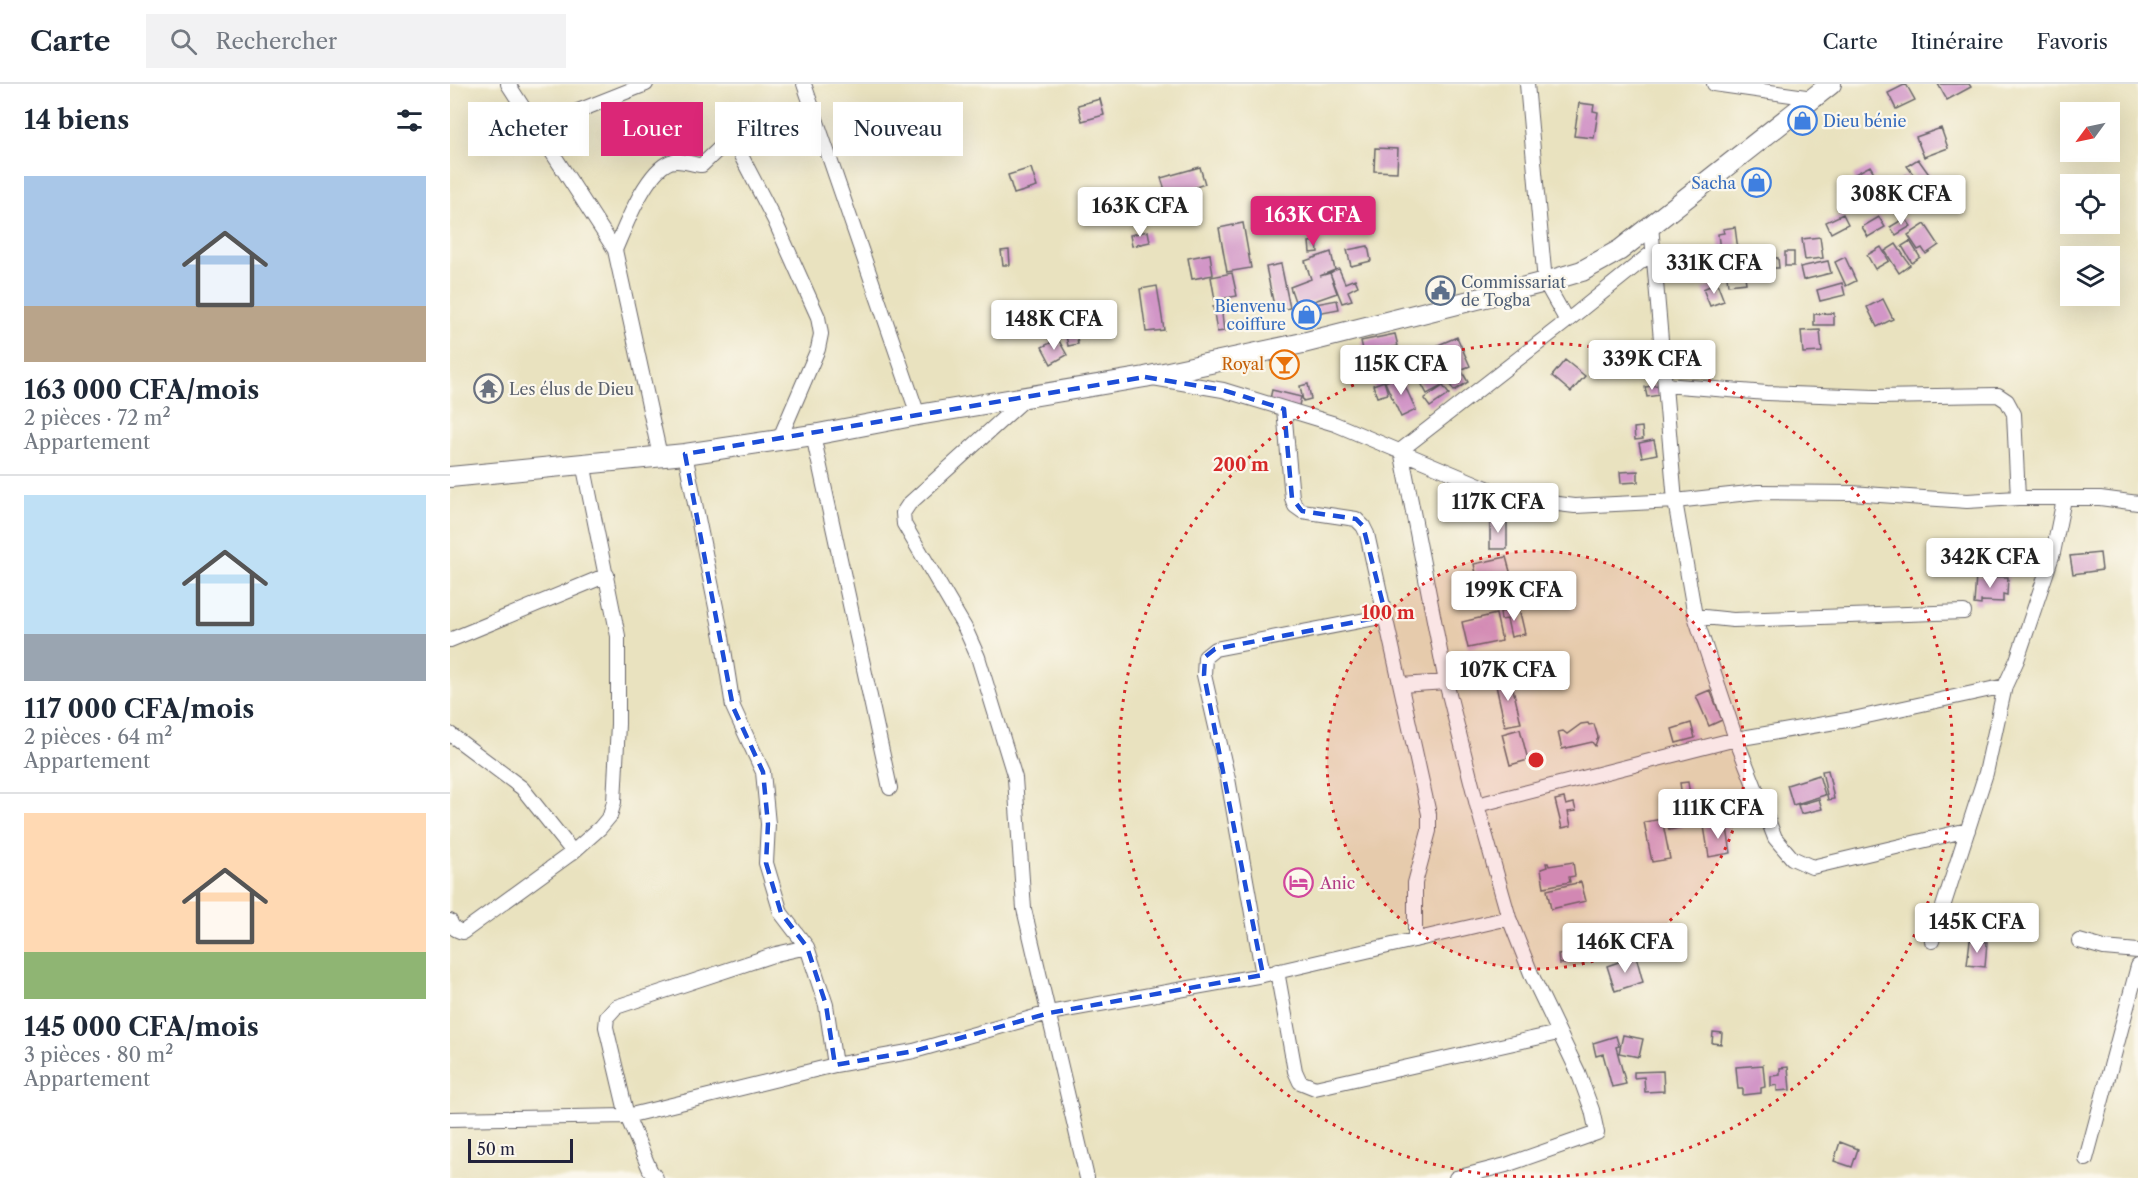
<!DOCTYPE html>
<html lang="fr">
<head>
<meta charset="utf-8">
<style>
	:root { --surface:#fff; --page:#f2f2f3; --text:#1f2937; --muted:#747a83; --line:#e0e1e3; --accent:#db2777 }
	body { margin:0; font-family:"Libre Caslon Text",serif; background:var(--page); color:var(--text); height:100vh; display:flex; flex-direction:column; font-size:22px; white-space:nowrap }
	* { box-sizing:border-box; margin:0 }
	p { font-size:20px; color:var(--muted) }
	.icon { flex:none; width:33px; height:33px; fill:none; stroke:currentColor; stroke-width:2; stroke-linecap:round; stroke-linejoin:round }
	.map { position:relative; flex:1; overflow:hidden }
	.side { display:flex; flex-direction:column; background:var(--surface); width:450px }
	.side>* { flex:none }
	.top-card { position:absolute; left:18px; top:18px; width:570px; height:54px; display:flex; gap:12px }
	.needle { width:39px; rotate:237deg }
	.tools { position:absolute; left:1610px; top:18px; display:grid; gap:12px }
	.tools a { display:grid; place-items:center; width:60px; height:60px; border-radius:0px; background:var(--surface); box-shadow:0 6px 24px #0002; font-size:30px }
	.scale { position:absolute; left:18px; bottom:15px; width:105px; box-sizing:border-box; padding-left:6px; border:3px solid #22223b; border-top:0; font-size:16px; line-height:21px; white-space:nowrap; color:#22223b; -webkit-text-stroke:4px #fbf7ec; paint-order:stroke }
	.price { position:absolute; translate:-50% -51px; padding:0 14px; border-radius:6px; background:#fff; color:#222; font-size:20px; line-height:39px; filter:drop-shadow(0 2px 3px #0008) }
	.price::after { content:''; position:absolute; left:50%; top:36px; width:18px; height:14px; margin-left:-9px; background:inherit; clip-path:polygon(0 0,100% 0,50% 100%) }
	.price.on { background:var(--accent); color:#fff }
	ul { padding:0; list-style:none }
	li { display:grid; align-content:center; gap:12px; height:318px; padding:0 24px }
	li+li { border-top:2px solid var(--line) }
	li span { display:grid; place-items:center; height:186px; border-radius:0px; color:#555 }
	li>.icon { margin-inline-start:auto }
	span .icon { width:108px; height:108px; fill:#fffc; stroke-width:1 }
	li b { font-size:26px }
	h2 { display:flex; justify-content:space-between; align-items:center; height:72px; padding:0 24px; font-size:26px }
	.pill { padding:0 21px; border-radius:0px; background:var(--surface); box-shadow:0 6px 24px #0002; font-size:21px; line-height:54px }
	.pill.on { background:var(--accent); color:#fff }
	header { display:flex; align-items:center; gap:36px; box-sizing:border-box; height:84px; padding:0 30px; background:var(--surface); border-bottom:2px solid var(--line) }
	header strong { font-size:28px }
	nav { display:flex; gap:33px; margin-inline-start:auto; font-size:21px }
	.search { width:420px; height:54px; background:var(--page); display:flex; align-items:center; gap:15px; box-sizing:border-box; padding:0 21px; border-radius:0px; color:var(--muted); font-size:22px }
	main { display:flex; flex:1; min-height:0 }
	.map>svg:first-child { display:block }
</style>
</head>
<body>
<header>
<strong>Carte</strong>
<div class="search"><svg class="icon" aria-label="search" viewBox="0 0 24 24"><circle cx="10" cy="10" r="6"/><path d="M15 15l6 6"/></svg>Rechercher</div>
<nav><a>Carte</a><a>Itinéraire</a><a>Favoris</a></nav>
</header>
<main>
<section class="side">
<h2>14 biens<svg class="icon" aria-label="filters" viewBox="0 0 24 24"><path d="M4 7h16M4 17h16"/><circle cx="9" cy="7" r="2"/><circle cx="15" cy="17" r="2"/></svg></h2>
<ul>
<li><span style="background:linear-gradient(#a9c7e8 70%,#b9a48a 0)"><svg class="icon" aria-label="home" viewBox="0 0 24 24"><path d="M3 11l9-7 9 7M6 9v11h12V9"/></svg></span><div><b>163 000 CFA/mois</b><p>2 pièces · 72 m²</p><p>Appartement</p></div></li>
<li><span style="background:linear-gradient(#bfe0f5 75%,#9aa5b1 0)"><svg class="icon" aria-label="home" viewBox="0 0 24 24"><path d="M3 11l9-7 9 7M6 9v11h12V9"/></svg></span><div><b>117 000 CFA/mois</b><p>2 pièces · 64 m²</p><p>Appartement</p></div></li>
<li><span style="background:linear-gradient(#ffd9b3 75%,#8fb573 0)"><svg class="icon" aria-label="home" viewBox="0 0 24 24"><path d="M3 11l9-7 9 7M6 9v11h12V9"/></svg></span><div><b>145 000 CFA/mois</b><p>3 pièces · 80 m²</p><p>Appartement</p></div></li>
</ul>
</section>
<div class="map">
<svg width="1688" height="1094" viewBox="0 0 1688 1094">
	<rect width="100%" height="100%" fill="#fbf7ec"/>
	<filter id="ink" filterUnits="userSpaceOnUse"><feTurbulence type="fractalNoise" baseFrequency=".0167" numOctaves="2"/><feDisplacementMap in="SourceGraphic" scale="12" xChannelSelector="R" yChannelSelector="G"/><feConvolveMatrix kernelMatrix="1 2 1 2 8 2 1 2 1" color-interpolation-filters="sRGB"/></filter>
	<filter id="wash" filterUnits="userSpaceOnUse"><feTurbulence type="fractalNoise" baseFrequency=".008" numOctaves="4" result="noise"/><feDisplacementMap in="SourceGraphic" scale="24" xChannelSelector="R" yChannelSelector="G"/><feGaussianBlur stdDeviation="1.35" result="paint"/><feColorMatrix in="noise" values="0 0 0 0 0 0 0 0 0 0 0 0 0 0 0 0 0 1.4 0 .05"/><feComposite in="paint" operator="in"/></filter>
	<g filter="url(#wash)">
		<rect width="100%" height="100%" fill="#e9e2bf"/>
		<g id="blocks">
			<!-- building -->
			<path fill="#d296c7" d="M1456,0L1465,16L1446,25L1438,9Z
				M1488,0H1519L1521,3L1497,16Z
				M650,15L654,31L632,37L628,21Z
				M1129,19L1144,21L1143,27L1148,28L1144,54L1124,52Z
				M1491,44L1498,64L1474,73L1466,53Z
				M925,64L948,65L947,88L924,87Z
				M1468,75L1481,93L1471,101L1457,82Z
				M1420,82L1426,92L1408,102L1403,91Z
				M750,83L755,100L717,112L711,94Z
				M581,84L587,103L564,110L558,91Z
				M1456,91L1463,103L1447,114L1439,101Z
				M1393,130L1398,140L1381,149L1376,138Z
				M1429,133L1435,143L1418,153L1412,143Z
				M1455,134L1461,142L1446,151L1440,143Z
				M793,139L801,184L777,188L769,144Z
				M1475,140L1489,161L1476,170L1472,164L1468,166L1458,151Z
				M1285,143L1289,174L1292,173L1296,199L1278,201L1275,175H1271L1268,150L1274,149L1273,145Z
				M698,147L700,158L682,162L680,151Z
				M1370,153L1373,174L1355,176L1352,155Z
				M867,157L868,168L860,169L859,158Z
				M1460,157L1470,173L1462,179L1452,162Z
				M1446,160L1460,181L1449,189L1435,167Z
				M918,162L921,177L901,182L897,166Z
				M1431,163L1439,177L1425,185L1417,171Z
				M559,166L560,181H553L551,167Z
				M881,168L885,186L889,185L895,199L905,195L908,202L898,207L902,216L892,219L880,189L885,186L870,192L880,189L887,209L847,223L840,203L861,195L855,177Z
				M1335,168H1344V182H1335Z
				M760,170L763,191L742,195L738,174Z
				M1314,173L1328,174L1329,184H1314Z
				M1395,173L1406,197L1396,202L1385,178Z
				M1378,177L1381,189L1353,196L1350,183Z
				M831,180L840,224L825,227L816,183Z
				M782,189L787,212L765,216L761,193Z
				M1267,199L1274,217L1260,222L1253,205Z
				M1392,199L1395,211L1370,217L1367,206Z
				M707,202L714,246L696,248L690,205Z
				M1433,215L1443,235L1427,243L1417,223Z
				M887,216L889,225L862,230L860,221Z
				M580,221L584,233L559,240L555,229Z
				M771,221L774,247L767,248L763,222Z
				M1384,229V241H1364V230Z
				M625,244L628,260L618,262L615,246Z
				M1370,246L1372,268L1353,269L1351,247Z
				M945,250L948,262L914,270L911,257Z
				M1007,253L1020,282L998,291L986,262Z
				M608,255L617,271L601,280L592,263Z
				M844,271L846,283L823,288L821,275Z
				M980,275L994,301L977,310L963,284Z
				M1115,276L1135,292L1121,308L1102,292Z
				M1011,286L1018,298L1004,307L996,295Z
				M950,291L966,326L951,333L935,298Z
				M934,297L938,310L927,313L923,301Z
				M858,300L861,315L853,317L850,302Z
				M1208,301L1210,311L1197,313L1195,303Z
				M993,302L999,310L980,323L974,315Z
				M822,306L851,313L848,326L819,319Z
				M1192,343L1193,355L1185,356L1184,344Z
				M1204,356L1207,370L1192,373L1189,359Z
				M1188,387V398L1171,399L1170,388Z
				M1040,435H1057V465H1040Z
				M1650,469L1652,486L1623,490L1620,472Z
				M1056,473L1061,491L1028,499L1024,480Z
				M1526,492L1558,493L1557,511L1553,510V518L1531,517V521L1524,520Z
				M1069,524L1075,550L1061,553L1057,535L1051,536L1050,528Z
				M1046,530L1052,557L1018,564L1012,538Z
				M1057,595L1058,598L1061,596L1071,639L1055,642L1045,597Z
				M1260,606L1272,636L1259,642L1246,612Z
				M1138,639L1139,641L1144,640L1148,653L1145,662L1142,658L1112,665L1108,648L1113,647L1117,650L1131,640Z
				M1241,639L1245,654L1226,659L1222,645Z
				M1070,645L1078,676L1060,681L1052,650Z
				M1378,686L1384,715L1378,716L1372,687Z
				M1369,691L1375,711L1343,721L1337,701Z
				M1238,698L1242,725L1234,726L1230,699Z
				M1114,714L1116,721L1124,719L1126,727L1118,728L1121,742L1112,744L1105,716Z
				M1369,715L1372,725L1351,730L1348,721Z
				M1230,726L1233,743L1219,746L1215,729Z
				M1241,727L1244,739L1237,740L1235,729Z
				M1212,735L1220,775L1202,778L1194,738Z
				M1276,738L1281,769L1259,773L1254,742Z
				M1123,778L1125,792L1119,793L1120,798L1094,803L1091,785L1097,783L1096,779H1098L1099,782Z
				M1131,798L1136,817L1101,825L1097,806Z
				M1518,844L1529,845L1528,853L1517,851Z
				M1520,856L1537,858L1535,883L1517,881Z
				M1119,869V879L1109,880L1108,870Z
				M1186,872L1193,898L1165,907L1157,882Z
				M1263,948L1272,949L1271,960L1262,959Z
				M1173,951L1193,955L1189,973L1169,969Z
				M1166,952L1169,962L1166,963L1176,1000L1162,1003L1153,970L1146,972L1143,959Z
				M1313,981L1315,1003L1311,1004V1009L1293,1011V1005H1288L1286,983Z
				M1338,983L1340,1006L1327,1007V1001L1321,1002V992L1330,991V984Z
				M1213,987L1214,1007L1195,1008L1194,993L1184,994V988Z
				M1390,1058L1408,1065L1402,1083L1384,1077Z"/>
		</g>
	</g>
	<g filter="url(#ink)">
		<use href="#blocks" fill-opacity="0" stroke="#686569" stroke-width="1.5"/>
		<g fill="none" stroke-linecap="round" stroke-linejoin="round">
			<defs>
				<path id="street" d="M58,0L165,166L210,372
					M354,0L468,331
					M1077,0L1095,198L1117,237
					M1264,0L1363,14
					M85,44L196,0
					M1201,141L1225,417L1245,532L1286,655L1325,754L1342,774L1362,783L1518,746
					M165,166C175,143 196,87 220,78C230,74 242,81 252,81L276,58L282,57L286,62L324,135L368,233L371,250L368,265L329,356
					M703,294L773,306L885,340L1044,407L1083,417L1125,422L1225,417L1308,408L1401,409L1517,417L1568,414H1650L1688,419
					M1215,301L1317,309L1425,313L1548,311L1557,317L1564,330L1568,414
					M576,314L459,420L453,429L454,440L515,544L528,573L565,694L574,825L637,1094
					M834,325L842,414L845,422L852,427L906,435L913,442L917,450L979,730V747L965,799V856
					M363,351L440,704
					M235,370L272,553L283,623L313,688L318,740L316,779L331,829L357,863L376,921L385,981
					M1245,532L1283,536L1514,528
					M0,556L157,491
					M951,601L996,598
					M0,650L72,704L123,768
					M1027,721L1286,655L1403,635L1555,602
					M0,837C2,844 6,846 13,848L123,768L150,744L160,732L164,718L168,640V552L133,379
					M1482,857L1536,689L1555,602L1567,576L1603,469L1614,415
					M1629,857L1654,864L1688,867
					M827,887L845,987L850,998L865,1004L1108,949
					M813,891L778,695L754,591L755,573L765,565L936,532
					M0,1035L177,1032L385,981L464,967L599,929L813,891L1059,834
					M1636,1075L1688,882
					M206,1094L200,1086L177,1032L156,943L157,933L166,923L326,870L357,863
					M1006,1094L1056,1081L1147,1049L1142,1026L1128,988L1082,892L1059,834L1027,721L996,598L951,366L1117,237L1204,167"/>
				<path id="secondary" d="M0,393L235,370L363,351L468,331L695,293L853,259L1095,198L1132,187L1170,166L1381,0"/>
			</defs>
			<!-- street casing -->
			<use href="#street" stroke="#686569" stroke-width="16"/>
			<!-- secondary casing -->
			<use href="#secondary" stroke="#686569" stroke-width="22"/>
			<!-- street -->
			<use href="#street" stroke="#fff" stroke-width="14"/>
			<!-- secondary -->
			<use href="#secondary" stroke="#fff" stroke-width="20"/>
		</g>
	</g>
	<!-- marked area -->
	<path fill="none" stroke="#1d4ed8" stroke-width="4.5" stroke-dasharray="12 8" stroke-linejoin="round" d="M695,293L773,306L834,325L842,414L852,427L906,435L913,442L936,532L765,565L755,573L754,591L813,891L599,929L464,967L385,981L376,921L357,863L331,829L316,779L318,740L313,688L283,623L235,370Z"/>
	<!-- distance rings -->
	<circle cx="1086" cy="676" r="209" fill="#d62828" fill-opacity=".12"/>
	<g fill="none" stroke="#d62828" stroke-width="3" stroke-dasharray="3 6">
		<circle cx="1086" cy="676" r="209"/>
		<circle cx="1086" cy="676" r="417"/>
	</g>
	<!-- icons -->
	<defs>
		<symbol id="shop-ring" viewBox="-11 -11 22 22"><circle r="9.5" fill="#fbf7ec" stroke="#3f7fe0" stroke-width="1.5"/><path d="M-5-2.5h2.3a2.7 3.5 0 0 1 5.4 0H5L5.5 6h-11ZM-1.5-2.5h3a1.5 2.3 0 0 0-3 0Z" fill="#3f7fe0"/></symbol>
		<symbol id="civic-ring" viewBox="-11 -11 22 22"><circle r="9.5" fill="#fbf7ec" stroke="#5c6f8a" stroke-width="1.5"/><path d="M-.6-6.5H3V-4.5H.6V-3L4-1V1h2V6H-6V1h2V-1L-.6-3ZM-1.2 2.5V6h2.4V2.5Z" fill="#5c6f8a"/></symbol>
		<symbol id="bar-ring" viewBox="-11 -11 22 22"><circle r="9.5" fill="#fbf7ec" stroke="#e8710a" stroke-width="1.5"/><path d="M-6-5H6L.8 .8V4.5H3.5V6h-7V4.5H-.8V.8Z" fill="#e8710a"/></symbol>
		<symbol id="temple-ring" viewBox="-11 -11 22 22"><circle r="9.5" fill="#fbf7ec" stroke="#6b7280" stroke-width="1.5"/><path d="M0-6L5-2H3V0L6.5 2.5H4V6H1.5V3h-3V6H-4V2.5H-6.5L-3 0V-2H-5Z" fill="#6b7280"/></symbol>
		<symbol id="hotel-ring" viewBox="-11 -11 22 22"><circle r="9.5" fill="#fbf7ec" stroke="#d1479c" stroke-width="1.5"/><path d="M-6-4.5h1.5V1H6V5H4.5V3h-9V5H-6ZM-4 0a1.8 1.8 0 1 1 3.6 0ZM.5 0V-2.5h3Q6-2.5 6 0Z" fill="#d1479c"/></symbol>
	</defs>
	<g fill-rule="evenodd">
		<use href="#shop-ring" x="1336" y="20" width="33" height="33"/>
		<use href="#shop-ring" x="1290" y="82" width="33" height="33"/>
		<use href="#civic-ring" x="974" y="190" width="33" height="33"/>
		<use href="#shop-ring" x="840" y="214" width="33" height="33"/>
		<use href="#bar-ring" x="818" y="264" width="33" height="33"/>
		<use href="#temple-ring" x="22" y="288" width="33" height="33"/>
		<use href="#hotel-ring" x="832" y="782" width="33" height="33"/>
	</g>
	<g text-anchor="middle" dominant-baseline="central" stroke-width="4.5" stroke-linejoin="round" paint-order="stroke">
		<!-- shop labels -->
		<g font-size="16" fill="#366cbe" stroke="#fbf7ec" text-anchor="end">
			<text x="1373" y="37" text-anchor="start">Dieu bénie</text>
			<text x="1286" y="99">Sacha</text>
			<text x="836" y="222">Bienvenu<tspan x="836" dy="18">coiffure</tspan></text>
		</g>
		<!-- service labels -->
		<g font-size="16" fill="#4e5e75" stroke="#fbf7ec" text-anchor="start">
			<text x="1011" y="198">Commissariat<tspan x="1011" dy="18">de Togba</tspan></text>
		</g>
		<!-- food labels -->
		<g font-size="16" fill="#c56008" stroke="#fbf7ec" text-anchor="end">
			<text x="814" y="280">Royal</text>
		</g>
		<!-- worship labels -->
		<g font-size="16" fill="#5b616d" stroke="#fbf7ec" text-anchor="start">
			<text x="59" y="305">Les élus de Dieu</text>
		</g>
		<!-- hotel labels -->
		<g font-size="16" fill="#b23c85" stroke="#fbf7ec" text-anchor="start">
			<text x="870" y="799">Anic</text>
		</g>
	</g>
	<circle cx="1086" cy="676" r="9" fill="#d62828" stroke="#fbf7ec" stroke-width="3"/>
	<g font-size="18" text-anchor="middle" font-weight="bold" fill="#d62828" stroke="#fbf7ec" stroke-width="4.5" stroke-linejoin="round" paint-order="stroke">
		<text x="791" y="387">200 m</text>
		<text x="938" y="535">100 m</text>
	</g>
</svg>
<div class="tools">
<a><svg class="needle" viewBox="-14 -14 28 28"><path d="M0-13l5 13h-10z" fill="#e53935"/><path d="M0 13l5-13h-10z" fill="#747a83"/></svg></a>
<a><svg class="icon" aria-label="locate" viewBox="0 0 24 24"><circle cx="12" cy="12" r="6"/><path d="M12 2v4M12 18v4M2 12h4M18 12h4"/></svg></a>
<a><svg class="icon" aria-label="layers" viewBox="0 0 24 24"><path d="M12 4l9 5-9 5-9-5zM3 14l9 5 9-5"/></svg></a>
</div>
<div class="scale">50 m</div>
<b class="price" style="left:1451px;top:142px">308K CFA</b>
<b class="price" style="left:690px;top:154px">163K CFA</b>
<b class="price on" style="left:863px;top:163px">163K CFA</b>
<b class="price" style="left:1264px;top:211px">331K CFA</b>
<b class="price" style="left:604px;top:267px">148K CFA</b>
<b class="price" style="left:1202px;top:307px">339K CFA</b>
<b class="price" style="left:951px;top:312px">115K CFA</b>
<b class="price" style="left:1048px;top:450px">117K CFA</b>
<b class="price" style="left:1540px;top:505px">342K CFA</b>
<b class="price" style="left:1064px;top:538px">199K CFA</b>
<b class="price" style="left:1058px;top:618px">107K CFA</b>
<b class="price" style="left:1268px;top:756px">111K CFA</b>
<b class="price" style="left:1527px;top:870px">145K CFA</b>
<b class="price" style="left:1175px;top:890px">146K CFA</b>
<div class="top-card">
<a class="pill">Acheter</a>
<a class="pill on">Louer</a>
<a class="pill">Filtres</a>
<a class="pill">Nouveau</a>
</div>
</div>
</main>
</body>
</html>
